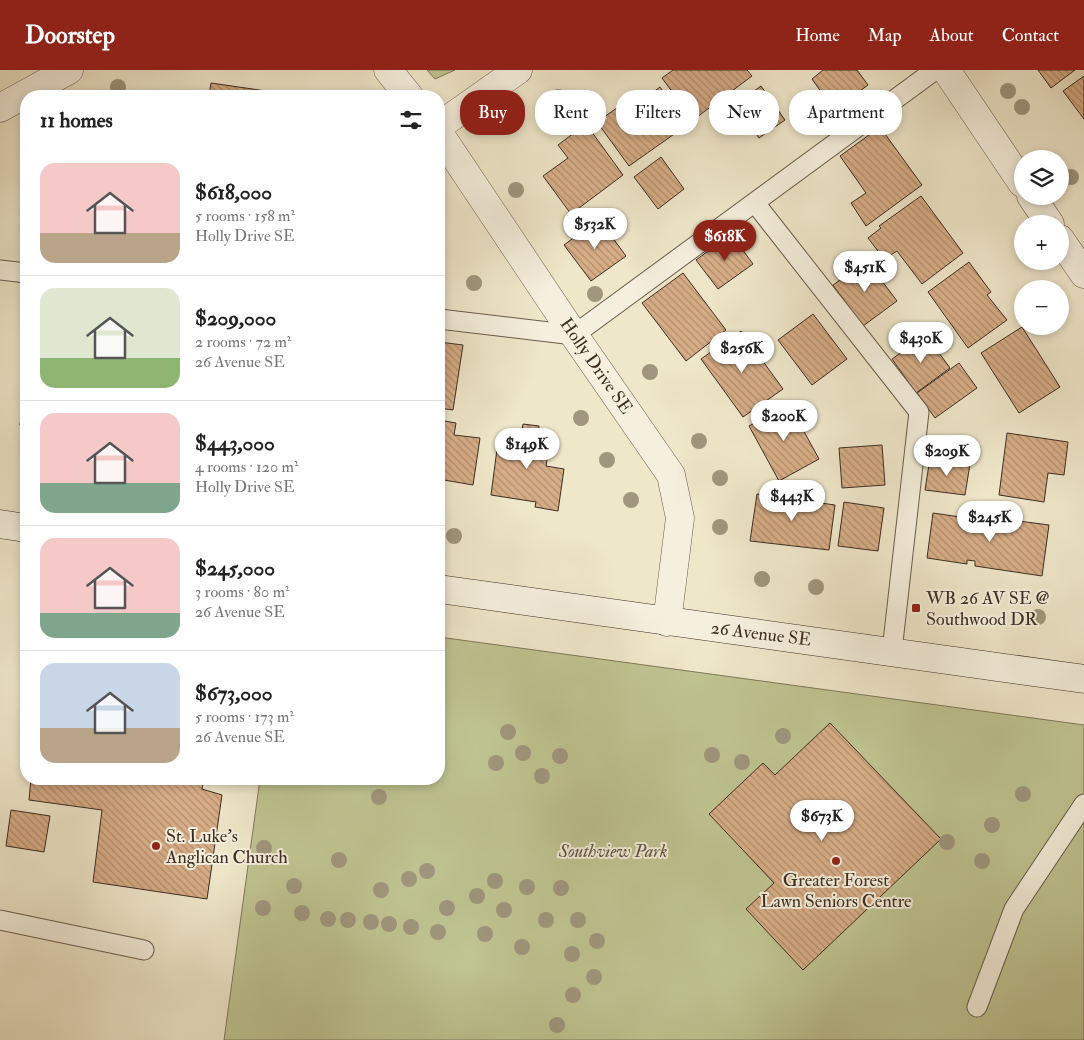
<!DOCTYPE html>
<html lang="en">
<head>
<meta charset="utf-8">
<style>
	:root { --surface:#fff; --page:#f2f2f2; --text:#222; --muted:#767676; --line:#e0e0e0; --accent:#8f2418 }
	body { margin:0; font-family:"IM FELL Double Pica",serif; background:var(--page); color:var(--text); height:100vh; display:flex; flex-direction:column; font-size:19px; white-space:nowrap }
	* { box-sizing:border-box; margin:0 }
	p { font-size:16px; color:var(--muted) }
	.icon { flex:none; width:28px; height:28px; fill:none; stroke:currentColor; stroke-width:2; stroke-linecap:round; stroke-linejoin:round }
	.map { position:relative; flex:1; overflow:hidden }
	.details { position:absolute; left:20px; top:20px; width:425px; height:695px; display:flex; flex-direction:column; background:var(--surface); border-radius:20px; box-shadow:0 2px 8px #0003 }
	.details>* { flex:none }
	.top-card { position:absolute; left:460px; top:20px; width:475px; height:45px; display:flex; gap:10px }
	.controls { position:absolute; left:1014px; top:80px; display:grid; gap:10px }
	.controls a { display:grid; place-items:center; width:55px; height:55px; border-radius:50%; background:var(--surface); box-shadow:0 2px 8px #0003; font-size:25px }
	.price { position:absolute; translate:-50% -42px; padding:0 11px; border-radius:18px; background:#fff; color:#222; font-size:16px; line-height:32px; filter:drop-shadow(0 1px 2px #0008) }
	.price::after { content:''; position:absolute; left:50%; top:30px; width:15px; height:11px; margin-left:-8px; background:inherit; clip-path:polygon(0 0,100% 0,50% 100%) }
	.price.on { background:var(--accent); color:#fff }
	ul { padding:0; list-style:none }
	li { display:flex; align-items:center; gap:15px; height:125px; padding:0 20px }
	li+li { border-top:1px solid var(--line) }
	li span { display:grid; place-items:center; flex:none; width:140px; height:100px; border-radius:15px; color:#555 }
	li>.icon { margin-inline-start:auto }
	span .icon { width:60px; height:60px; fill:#fffc; stroke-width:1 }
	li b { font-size:21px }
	h2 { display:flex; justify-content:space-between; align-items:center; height:60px; padding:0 20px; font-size:21px }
	.chip { padding:0 18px; border-radius:20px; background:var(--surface); box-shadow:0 2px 8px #0003; font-size:18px; line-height:45px }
	.chip.on { background:var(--accent); color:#fff }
	header { display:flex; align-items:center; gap:30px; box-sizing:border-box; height:70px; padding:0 25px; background:var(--accent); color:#fff }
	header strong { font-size:24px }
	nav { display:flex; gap:28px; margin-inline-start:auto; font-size:18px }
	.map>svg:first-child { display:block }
</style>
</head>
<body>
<header>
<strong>Doorstep</strong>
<nav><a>Home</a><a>Map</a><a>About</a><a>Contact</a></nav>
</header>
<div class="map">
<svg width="1084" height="970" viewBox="0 0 1084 970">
	<defs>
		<pattern id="building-back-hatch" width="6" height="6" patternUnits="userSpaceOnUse" patternTransform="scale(1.25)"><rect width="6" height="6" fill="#d7ad87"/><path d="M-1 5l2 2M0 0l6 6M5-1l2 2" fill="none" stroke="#b08d6e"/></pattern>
	</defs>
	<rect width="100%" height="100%" fill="#efe7ca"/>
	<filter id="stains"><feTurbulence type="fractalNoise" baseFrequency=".004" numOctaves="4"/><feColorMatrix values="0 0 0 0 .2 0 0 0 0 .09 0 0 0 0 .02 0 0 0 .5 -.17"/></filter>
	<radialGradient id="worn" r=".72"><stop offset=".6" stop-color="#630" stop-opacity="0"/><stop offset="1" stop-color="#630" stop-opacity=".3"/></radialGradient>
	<!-- green -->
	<path fill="#bfc492" stroke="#7e785a" d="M427,0H455L435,9Z
		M439,567L1084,655V970H224L260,709H439Z"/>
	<!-- building -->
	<path fill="url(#building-back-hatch)" stroke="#3c2d22" d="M673,0H747L752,6L693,50L662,8Z
		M823,0H857L868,15L834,40L812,9Z
		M1038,0H1075L1051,18Z
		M1084,6V49L1063,21Z
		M211,13L273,22V26H209Z
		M761,16L785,50L759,68L735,35Z
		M660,17L687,55L629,96L597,52L624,33L629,40Z
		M586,54L623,105L571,144L543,106L568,88L558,75Z
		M880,57L922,115L866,156L851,133L866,123L840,86Z
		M661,87L684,119L658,139L634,107Z
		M921,126L963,183L922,214L897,181L884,189L868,168L881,158L879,156Z
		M599,149L626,186L591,211L564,175Z
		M731,164L753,194L718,219L696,190Z
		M867,191L897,231L863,256L833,215Z
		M969,192L991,222L987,225L1007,250L968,278L928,222Z
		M683,203L726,260L686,291L642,233Z
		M813,244L847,289L812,315L778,270Z
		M1022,257L1060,317L1019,343L981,283Z
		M741,261L783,319L743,347L701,289Z
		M926,265L950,298L916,323L892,289Z
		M439,272L463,275L453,340L439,338Z
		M959,293L977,318L935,348L917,323Z
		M26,309V363L22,362L23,355H20Z
		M789,334L819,389L779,411L749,356Z
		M439,350L456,353L454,365L480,368L473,415L444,410L441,422H439Z
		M523,354L539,356L538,369L550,371L546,396L564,399L558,441L535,437L536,432L491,425L499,364L521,367Z
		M1007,363L1068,372L1064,405L1048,403L1044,432L999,425Z
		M882,375L885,415L842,418L839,378Z
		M930,388L970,394L965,425L925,420Z
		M757,424L835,435L829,480L750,471Z
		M844,432L884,438L878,481L838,476Z
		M933,443L981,450V446L1049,455L1042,506L975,496V491L967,490V494L927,488Z
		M830,653L941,769L803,900L746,839L774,813L709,744L763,693L775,705Z
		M31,709H204L202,719L222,725L207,829L93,812L102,740L29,730Z
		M11,740L50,746L44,782L6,776Z"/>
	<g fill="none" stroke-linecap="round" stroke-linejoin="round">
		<defs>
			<path id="lane" d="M755,133L919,342L892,581
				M0,200L26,203
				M439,249L574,265L935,0
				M0,850L144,880
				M977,937L1014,839L1084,734"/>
			<path id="street" d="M388,0L409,26
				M946,0L1022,113
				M0,38L69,0
				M439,56L518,0
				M439,63L574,265L671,405L680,448L667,552
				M1031,126L1050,154
				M1060,169L1084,204"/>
			<path id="secondary" d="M0,454L26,458
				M439,519L1084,609"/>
		</defs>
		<!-- lane casing -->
		<use href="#lane" stroke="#695c4c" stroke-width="21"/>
		<!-- street casing -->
		<use href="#street" stroke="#695c4c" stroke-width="29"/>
		<!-- secondary casing -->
		<use href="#secondary" stroke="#3c2d22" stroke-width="29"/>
		<!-- lane -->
		<use href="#lane" stroke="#f5efdd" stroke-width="19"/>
		<!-- street -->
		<use href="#street" stroke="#f5efdd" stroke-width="28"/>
		<!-- secondary -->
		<use href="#secondary" stroke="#f5efdd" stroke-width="28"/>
	</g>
	<!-- trees -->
	<g fill="#9f967d">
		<circle cx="118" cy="17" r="8"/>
		<circle cx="1008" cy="21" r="8"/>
		<circle cx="558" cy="27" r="8"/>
		<circle cx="1022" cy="37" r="8"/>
		<circle cx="1071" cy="107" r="8"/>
		<circle cx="516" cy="120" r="8"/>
		<circle cx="474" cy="213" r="8"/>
		<circle cx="595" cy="224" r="8"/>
		<circle cx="650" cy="302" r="8"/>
		<circle cx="581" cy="348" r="8"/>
		<circle cx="699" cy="371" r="8"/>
		<circle cx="607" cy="390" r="8"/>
		<circle cx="720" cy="408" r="8"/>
		<circle cx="631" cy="430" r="8"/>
		<circle cx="720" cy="457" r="8"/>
		<circle cx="454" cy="466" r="8"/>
		<circle cx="762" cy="509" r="8"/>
		<circle cx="816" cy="517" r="8"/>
		<circle cx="1038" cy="547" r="8"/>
		<circle cx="508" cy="662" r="8"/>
		<circle cx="783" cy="666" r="8"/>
		<circle cx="523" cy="683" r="8"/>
		<circle cx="712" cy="685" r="8"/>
		<circle cx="560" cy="686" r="8"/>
		<circle cx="742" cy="692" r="8"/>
		<circle cx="496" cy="693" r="8"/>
		<circle cx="542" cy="706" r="8"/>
		<circle cx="1023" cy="724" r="8"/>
		<circle cx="379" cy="727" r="8"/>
		<circle cx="992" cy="755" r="8"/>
		<circle cx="947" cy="772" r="8"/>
		<circle cx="264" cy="778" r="8"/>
		<circle cx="339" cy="790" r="8"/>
		<circle cx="982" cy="791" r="8"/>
		<circle cx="427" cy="801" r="8"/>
		<circle cx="409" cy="809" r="8"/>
		<circle cx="495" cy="811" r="8"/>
		<circle cx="294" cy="816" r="8"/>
		<circle cx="527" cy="817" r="8"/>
		<circle cx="561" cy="818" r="8"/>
		<circle cx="381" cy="820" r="8"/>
		<circle cx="477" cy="826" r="8"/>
		<circle cx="263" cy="838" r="8"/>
		<circle cx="447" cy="838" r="8"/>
		<circle cx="504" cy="840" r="8"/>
		<circle cx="302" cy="843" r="8"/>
		<circle cx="328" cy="849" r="8"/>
		<circle cx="348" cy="850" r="8"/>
		<circle cx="546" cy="850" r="8"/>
		<circle cx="578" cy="850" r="8"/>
		<circle cx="371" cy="852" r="8"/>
		<circle cx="389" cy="854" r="8"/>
		<circle cx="411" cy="857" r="8"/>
		<circle cx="438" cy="862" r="8"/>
		<circle cx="485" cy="864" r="8"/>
		<circle cx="597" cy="871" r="8"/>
		<circle cx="522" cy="877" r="8"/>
		<circle cx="572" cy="884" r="8"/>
		<circle cx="594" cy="907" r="8"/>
		<circle cx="573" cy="925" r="8"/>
		<circle cx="557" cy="955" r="8"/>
	</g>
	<!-- markers -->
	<g fill="#8f2418" stroke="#f5efdd" stroke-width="2">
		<rect x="911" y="533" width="10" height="10" rx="2.5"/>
		<circle cx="156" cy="776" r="5"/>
		<circle cx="836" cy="791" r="5"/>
	</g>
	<g text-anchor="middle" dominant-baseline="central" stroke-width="4" stroke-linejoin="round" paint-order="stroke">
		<!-- street labels -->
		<g font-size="18" fill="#3c2d22" stroke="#f5efdd">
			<text transform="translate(596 296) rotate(55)">Holly Drive SE</text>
			<text transform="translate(761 564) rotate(7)">26 Avenue SE</text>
		</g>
		<!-- poi labels -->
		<g font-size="18" fill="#3c2d22" stroke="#f5efdd" text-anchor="start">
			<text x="926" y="528">WB 26 AV SE @<tspan x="926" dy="21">Southwood DR</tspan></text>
			<text x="166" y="766">St. Luke's<tspan x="166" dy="21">Anglican Church</tspan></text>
			<text x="836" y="810" text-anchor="middle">Greater Forest<tspan x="836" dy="21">Lawn Seniors Centre</tspan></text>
		</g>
		<!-- park labels -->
		<g font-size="18" font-style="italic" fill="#5d533e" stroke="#f5efdd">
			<text x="613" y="781">Southview Park</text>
		</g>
	</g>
	<rect width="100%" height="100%" filter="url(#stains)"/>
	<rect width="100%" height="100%" fill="url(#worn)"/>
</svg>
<div class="controls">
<a><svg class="icon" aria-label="layers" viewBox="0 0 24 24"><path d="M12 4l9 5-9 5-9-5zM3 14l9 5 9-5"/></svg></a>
<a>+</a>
<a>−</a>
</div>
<b class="price" style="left:595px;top:180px">$532K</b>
<b class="price on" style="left:725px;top:192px">$618K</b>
<b class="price" style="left:865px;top:223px">$451K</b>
<b class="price" style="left:921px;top:294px">$430K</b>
<b class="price" style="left:742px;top:304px">$256K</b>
<b class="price" style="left:784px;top:372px">$200K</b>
<b class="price" style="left:527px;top:400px">$149K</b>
<b class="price" style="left:947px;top:407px">$209K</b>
<b class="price" style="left:792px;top:452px">$443K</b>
<b class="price" style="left:990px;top:473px">$245K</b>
<b class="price" style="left:822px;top:772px">$673K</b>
<div class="top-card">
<a class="chip on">Buy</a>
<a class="chip">Rent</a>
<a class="chip">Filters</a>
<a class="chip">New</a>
<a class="chip">Apartment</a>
</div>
<section class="details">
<h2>11 homes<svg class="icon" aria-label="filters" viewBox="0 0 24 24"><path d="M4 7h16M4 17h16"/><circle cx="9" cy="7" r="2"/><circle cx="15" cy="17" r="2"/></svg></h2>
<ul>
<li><span style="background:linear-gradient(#f6c9c9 70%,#b9a48a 0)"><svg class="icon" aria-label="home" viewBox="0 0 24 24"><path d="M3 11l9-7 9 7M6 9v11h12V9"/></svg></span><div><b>$618,000</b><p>5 rooms · 158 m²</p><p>Holly Drive SE</p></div></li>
<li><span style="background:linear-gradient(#dfe7d0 70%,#8fb573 0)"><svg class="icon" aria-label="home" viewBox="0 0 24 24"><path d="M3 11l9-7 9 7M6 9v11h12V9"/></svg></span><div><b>$209,000</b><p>2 rooms · 72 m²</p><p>26 Avenue SE</p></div></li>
<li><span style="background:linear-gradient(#f6c9c9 70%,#7fa58c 0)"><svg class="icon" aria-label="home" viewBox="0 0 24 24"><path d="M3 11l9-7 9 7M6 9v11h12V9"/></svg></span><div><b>$443,000</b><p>4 rooms · 120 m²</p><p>Holly Drive SE</p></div></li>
<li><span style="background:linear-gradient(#f6c9c9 75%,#7fa58c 0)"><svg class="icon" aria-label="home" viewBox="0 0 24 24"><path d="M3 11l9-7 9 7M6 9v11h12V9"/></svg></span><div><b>$245,000</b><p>3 rooms · 80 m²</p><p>26 Avenue SE</p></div></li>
<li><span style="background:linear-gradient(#c9d6e8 65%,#b9a48a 0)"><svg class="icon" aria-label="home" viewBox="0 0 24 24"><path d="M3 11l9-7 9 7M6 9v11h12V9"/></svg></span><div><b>$673,000</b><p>5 rooms · 173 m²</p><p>26 Avenue SE</p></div></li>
</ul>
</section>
</div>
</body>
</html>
